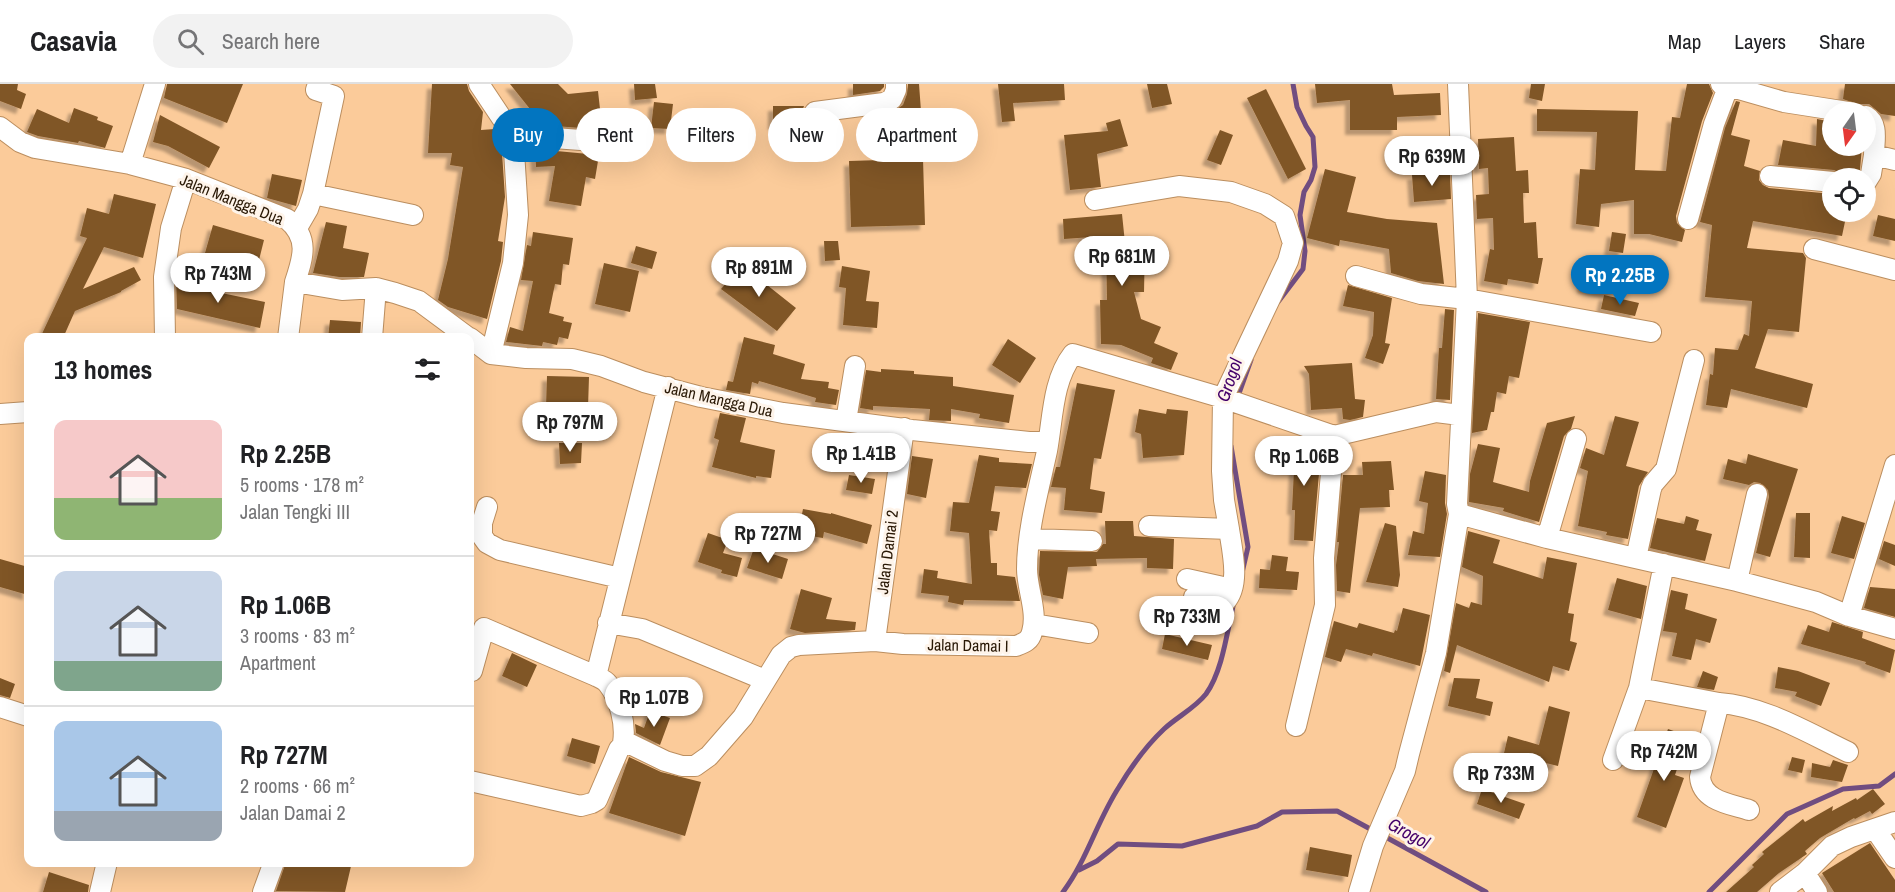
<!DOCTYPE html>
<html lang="en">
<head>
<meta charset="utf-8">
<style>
	:root { --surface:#fff; --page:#f2f2f2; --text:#202124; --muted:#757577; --line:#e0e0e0; --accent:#0275c0 }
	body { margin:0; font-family:"Archivo Narrow",sans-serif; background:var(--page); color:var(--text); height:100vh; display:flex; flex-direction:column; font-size:22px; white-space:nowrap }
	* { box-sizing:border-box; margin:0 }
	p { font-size:20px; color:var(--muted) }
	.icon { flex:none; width:33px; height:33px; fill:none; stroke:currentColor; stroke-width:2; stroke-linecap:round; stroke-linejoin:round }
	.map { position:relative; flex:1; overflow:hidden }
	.side { position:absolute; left:24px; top:249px; width:450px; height:534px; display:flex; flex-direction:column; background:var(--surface); border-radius:12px; box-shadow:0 6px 24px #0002 }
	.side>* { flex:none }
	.guide { position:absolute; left:492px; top:24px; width:570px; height:54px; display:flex; gap:12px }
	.needle { width:39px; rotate:194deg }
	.controls { position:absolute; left:1822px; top:18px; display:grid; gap:12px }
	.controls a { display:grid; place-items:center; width:54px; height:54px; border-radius:50%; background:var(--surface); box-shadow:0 6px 24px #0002; font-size:30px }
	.price { position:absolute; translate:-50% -51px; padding:0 14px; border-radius:21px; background:#fff; color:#222; font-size:20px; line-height:39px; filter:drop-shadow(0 2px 3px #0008) }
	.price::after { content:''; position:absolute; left:50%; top:36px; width:18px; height:14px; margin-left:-9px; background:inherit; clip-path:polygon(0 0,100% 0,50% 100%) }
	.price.selected { background:var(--accent); color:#fff }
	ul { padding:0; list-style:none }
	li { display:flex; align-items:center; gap:18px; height:150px; padding:0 30px }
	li+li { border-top:2px solid var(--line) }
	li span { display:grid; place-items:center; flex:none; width:168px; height:120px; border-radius:12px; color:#555 }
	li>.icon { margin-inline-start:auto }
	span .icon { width:72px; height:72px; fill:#fffc; stroke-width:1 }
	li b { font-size:26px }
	h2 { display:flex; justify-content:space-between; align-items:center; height:72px; padding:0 30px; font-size:26px }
	.pill { padding:0 21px; border-radius:27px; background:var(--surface); box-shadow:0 6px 24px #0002; font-size:21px; line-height:54px }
	.pill.selected { background:var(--accent); color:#fff }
	header { display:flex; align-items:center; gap:36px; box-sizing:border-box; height:84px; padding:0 30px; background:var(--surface); border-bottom:2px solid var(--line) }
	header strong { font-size:28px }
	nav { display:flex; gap:33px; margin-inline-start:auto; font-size:21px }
	.search { width:420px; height:54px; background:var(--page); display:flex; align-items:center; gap:15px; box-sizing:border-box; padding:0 21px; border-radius:33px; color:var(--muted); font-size:22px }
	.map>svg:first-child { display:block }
</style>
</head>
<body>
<header>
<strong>Casavia</strong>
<div class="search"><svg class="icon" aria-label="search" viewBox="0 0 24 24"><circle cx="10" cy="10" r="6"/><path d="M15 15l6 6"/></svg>Search here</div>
<nav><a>Map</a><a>Layers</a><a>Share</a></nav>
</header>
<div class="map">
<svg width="1895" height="808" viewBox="0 0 1895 808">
	<defs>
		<filter id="shadow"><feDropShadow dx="-5" dy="5" stdDeviation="1.5" flood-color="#0004"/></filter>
	</defs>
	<rect width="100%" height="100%" fill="#fbcb9a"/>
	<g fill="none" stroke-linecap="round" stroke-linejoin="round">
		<!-- stream -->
		<path stroke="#704d80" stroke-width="5" d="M1278,218L1303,185L1305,167L1300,131L1304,108L1311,96L1315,83L1313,53L1306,42L1297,23L1293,0
			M1237,315L1251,276
			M1231,362L1248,463L1242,489
			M1382,751L1486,808
			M1079,786L1097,777L1118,760L1182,762L1257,742L1282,728L1337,727L1374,747
			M1063,808C1087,776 1097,737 1119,703C1131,683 1147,661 1164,645C1177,633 1195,624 1206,610C1223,586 1227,547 1234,518
			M1709,808L1787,730L1843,705L1879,702L1895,690"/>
	</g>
	<!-- building -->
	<path fill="#805627" filter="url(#shadow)" d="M0,0H18L17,6L26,10L21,25L0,17Z
		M167,0H243L227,39L164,14Z
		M432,0H467L469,7L483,28L481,46L495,45L501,54L505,113L498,157L503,158L501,177L487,235L448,223L438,216L448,175L463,83L450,81L452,69H428Z
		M510,0H558L568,10L598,7L600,25H607V46L542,41L527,27L530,25Z
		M634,0H655L657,14L635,16Z
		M853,0H884V3L880,7L853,11Z
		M908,0H919L921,27L897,29L901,76L923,75L925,141L851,143L849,77L882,76L878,32L889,30L903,21L907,10Z
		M998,0H1064L1065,16L1013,19L1015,37L1002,38Z
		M1147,0H1167L1172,20L1152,24Z
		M1315,0H1392L1394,11L1440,9L1441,31L1397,33V46H1350V16L1317,19Z
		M1531,0H1545L1542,17L1529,14Z
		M1687,0H1709L1713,9L1702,37L1676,132L1677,139L1685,146L1682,158L1649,150H1634V116L1601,120L1599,143L1576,140L1580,85L1595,86L1597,48L1537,47V25L1638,27L1635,86L1666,87L1672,33L1680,34Z
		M1845,0H1895V32L1881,30L1869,20H1857L1843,15Z
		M1266,5L1306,85L1288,95L1247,14Z
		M1736,17L1740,18L1731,51L1750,56L1744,82L1760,87L1759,96L1763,101L1769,104L1833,110V128H1847L1842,152L1753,137L1747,164L1803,169L1806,174L1799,248L1768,245L1755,284L1813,300L1807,324L1731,305L1727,324L1706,321L1710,290L1713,291L1715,264L1738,266L1744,250L1749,252L1752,217L1705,213L1712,141L1700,138L1725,44Z
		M654,18L673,20L670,45L651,44Z
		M773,22H804L800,33L801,41H773Z
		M74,24L98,33L97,36L113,42L105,64L79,57L78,59L38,52L27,48L37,25L69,39Z
		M160,31L220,63L209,84L168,62L153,58Z
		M1120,35L1128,62L1097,70L1101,103L1070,106L1064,51L1108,47L1106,39Z
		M1817,35L1833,38V62H1862L1860,86L1855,94H1844L1840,89L1834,86L1778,81L1783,56L1816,62Z
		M1220,46L1233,51L1221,81L1207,76Z
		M1514,53L1516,87L1528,86L1529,109H1523L1524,139L1536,138L1538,174H1543L1538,200L1508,195L1507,201L1484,197L1490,165L1494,166L1493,134L1477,135L1476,111L1489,110L1488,84L1479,85L1478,55Z
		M535,65L599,71L595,95L586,93L581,122L549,117L555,82L536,83Z
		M1325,85L1356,93L1347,128L1387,135L1437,139L1444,200L1418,197L1391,189L1389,165L1340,156L1339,162L1307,154Z
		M1450,87L1451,115L1414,118L1412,91Z
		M272,90L302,96L296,122L267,114Z
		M114,110L156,120L143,174L104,163L83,205L134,183L141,196L121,207V208L75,227L63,254H40L87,154L80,152L87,124L109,130Z
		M1122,130L1125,159H1145L1144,208H1134L1141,235L1161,243L1154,259L1178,269L1171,286L1151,279L1153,274L1121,261L1101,260L1100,216H1107L1106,162L1091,161L1092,153L1064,155L1063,135Z
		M1878,131L1895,135V157L1873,152Z
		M326,138L347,142L343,164L369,169L364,193H339L313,189Z
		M213,141L264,156L258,180L229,172L225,183L203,176Z
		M533,148L573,154L569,181L563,180L561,201L555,200L549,229L564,233L563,237L572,239L568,255L559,253L557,261L543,258L542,262L506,258L510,243L523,247L533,197L521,196L527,161L531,162Z
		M1612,148L1626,150L1623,169L1609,167Z
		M824,157H838L840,176L825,177Z
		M636,162L657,168L652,185L631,179Z
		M1608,175L1625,200L1609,210L1582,204L1586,186L1605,190Z
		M604,179L639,187L630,228L595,220Z
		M742,181L796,224L777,247L721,205Z
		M842,182L870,187L866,217L879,218L877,244L843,241L846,204L839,203Z
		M176,194L204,200L202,205L265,218L260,244L177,225Z
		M1348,201L1392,214L1385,259L1390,260L1383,280L1365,274L1373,251L1374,228L1343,222Z
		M1604,211L1639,219L1635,232L1601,225Z
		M1445,225L1454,226L1450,316L1436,315L1439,264H1442Z
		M1478,229L1530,238L1519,294L1509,292L1506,310L1497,308L1494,328H1491L1487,346L1472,349Z
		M330,236L361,238L360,254H328Z
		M744,253L775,261L773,270L805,280L801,295L829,298L828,304L839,306L836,321L815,318L816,314L759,297L758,300L752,298L750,310L726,306L728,297L733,298Z
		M1008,255L1036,274L1020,299L992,281Z
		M1352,279L1355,315L1365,316L1363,333L1350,336L1343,335L1342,324L1311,326L1309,290L1304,282Z
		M881,285L914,287V290L953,293V302L1014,311L1009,339L979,334L980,330L951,325V337L929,336L930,325L873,322V326L860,324L866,286L881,288Z
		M547,292L589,293L588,324L546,323Z
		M1077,299L1115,306L1101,375L1094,374L1090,405L1105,408L1102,429L1064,426L1066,404L1051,403L1056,383H1060Z
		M1139,325L1166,330L1167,325L1188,327L1184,371L1143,374L1141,350L1135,348Z
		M720,329L746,334L740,358L775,366L771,394L756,392V394L712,383L719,356L714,354Z
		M1575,332L1571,345L1564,352L1539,438L1503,427L1504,424L1469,418L1470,390L1478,360L1500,364L1493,398L1529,408L1530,397L1547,339Z
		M1615,332L1639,338L1626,382L1648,388L1639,402L1628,455L1606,451L1607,448L1578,442L1588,387L1580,384L1586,364L1604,371Z
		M1288,357L1318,359L1315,390H1319L1313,457L1294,456L1295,426H1292L1294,385H1286Z
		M559,359H582L581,379L560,380Z
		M1748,370L1798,385L1770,473L1756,469L1769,413L1768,406L1760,399L1754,398L1749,401L1723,395L1728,375L1746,380Z
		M979,371L999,374V378L1032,380L1026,404L995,402L991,427L1000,428L997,447L989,446L991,479H997V491L1015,493L1020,517L964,516L963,521L948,518L949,512L921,509L924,485L938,487L937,494L972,500L969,449L950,447L953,418L969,419Z
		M912,372L933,375L926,414L907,410Z
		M1391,377L1394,406H1389L1390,423L1360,424L1350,509L1337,507L1336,481L1339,458H1337L1343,391H1363L1362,378Z
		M1425,387L1446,391L1445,419L1447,430L1440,473L1408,471L1413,447L1424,450L1428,419L1419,417Z
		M849,391L875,395L872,410L846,406Z
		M803,425L831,430V429L872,441L867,460L824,448L823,454L798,450Z
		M1796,429H1810V474L1794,473Z
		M1686,432L1699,436L1696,446L1712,450L1705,477L1650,464L1657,434L1684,440Z
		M1842,432L1865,439L1854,475L1831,469Z
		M1105,437H1133L1134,452L1174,455L1173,485L1147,484V474L1096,475L1097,482L1068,483L1063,515L1043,511L1039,491L1040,467L1097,468L1103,460H1106Z
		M1385,439L1396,442L1400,491L1398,503L1366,498Z
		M1468,447L1500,456L1493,479L1543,495L1547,473L1577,479L1568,529L1574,530L1570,557L1577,559L1569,587L1553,582L1549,598L1457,561L1450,589L1444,587L1456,519L1469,524L1471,518L1482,521L1483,492L1462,483Z
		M708,449L728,456L723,469L742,474L737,493L721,489L722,486L698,478Z
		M1884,457L1895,461V482L1879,475Z
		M754,464L788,475L782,495L747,484Z
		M1272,471L1288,473L1286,487L1299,488L1297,506L1259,504L1260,485L1270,486Z
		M0,475L28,483V511L0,503Z
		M1617,494L1647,502L1641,535L1608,526Z
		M1870,503L1895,505V533L1864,524Z
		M801,505L832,514L826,535L856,538L855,546L805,549L790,545Z
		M1671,506L1688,510L1685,525L1717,535L1710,559L1696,555L1691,576L1672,572L1677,549L1663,547Z
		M1403,524L1430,531L1420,582L1373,569L1372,572L1346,565L1341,578L1325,573L1334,537L1357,544L1359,539L1394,549L1395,546L1397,547Z
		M1832,538L1863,548L1862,554L1895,566L1890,589L1865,580L1866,578L1801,560L1808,541L1829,548Z
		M1165,550L1212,561L1208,576L1162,565Z
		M512,569L537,581L527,603L502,592Z
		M1778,583L1798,587L1830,599L1821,622L1795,612L1797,608L1775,604Z
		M1703,587L1718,593L1714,606L1697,603Z
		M0,594L15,600L10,614L0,611Z
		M1454,594L1480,595L1476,614L1493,618L1490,632L1448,622Z
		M1549,622L1570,628L1558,682L1504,669L1508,652L1539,661Z
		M650,627L670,634L660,661L636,649L635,640L644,644Z
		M1668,645L1688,652L1675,691L1684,694L1666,744L1637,733Z
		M572,654L600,662L595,680L567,672Z
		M629,673L661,688L701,698L685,752L609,729Z
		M1792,673L1805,676L1802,689L1788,686Z
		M1833,676L1848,681L1842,698L1811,693L1812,679L1830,683Z
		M1485,679L1503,687L1494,705L1477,697Z
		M1482,705L1525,720L1519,735L1477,720Z
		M1873,705L1885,720L1872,730L1870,727L1855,735L1854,734L1820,754L1805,767L1807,770L1779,789L1757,808H1726L1754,783L1752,781L1764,770L1762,768L1803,735L1805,738L1833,722L1832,727L1856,714L1857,716Z
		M1870,759L1895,796V808H1834L1822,789Z
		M1310,763L1352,771L1348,793L1306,786Z
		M286,778H352L345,808L276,807Z
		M49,788L89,801L88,808H43Z"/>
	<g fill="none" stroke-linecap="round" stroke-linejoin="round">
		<defs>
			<path id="minor" d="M479,0L513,51L518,131L513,179L491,270
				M1458,0L1467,215L1457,420L1459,430L1547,454L1737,497L1816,518L1849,532L1895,545
				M1721,0L1784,18L1848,28
				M1866,32C1879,40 1874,57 1874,71L1895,76
				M0,43L20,58L35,64L130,80L186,95L287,135C310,154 303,174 295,198L342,206L376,204L395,209L419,217L469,254
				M513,51L608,58
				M816,66L812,32L815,28L884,19L892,15L896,6V0
				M130,80L155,0
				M1770,92L1833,98
				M1866,98L1871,90L1874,71
				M313,110L413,131
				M1095,116L1179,102L1231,108L1265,120L1284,132L1293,159L1288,177L1223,314L1222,387L1224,416L1229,445L1149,442
				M1688,135L1714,40L1728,3
				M297,144L308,125L313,110L334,12L316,6L318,0
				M1814,165L1895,186
				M1356,192L1421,210L1467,215L1651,248
				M165,254L164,193L171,144L186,95
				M288,254L295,198
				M372,254L376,204
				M470,254L491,270L526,274L572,275L601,282L644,298L701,313L783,329L912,346L1029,358H1048
				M0,330L28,328
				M846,337L855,282
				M487,423L482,439V452L487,459L500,466L620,494
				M1547,454L1576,355
				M1030,455L1092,457
				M1636,474L1651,405L1653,400L1666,385L1694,276
				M1664,480L1639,604L1719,619C1764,622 1808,649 1848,668
				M1187,495L1232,505
				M1737,497L1757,410
				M1194,513L1225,518C1241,501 1232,466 1229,445
				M1849,532L1895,381
				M608,539L642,545L765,596
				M1034,540L1088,549
				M875,557L904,344
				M472,587L484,544L596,592C600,594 605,596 608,600C620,615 626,640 623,659
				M596,592L668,303
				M1719,619L1700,693C1702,717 1730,720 1749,726
				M0,623L28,632
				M1296,642L1325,521L1324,474L1334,352
				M1613,676L1639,604
				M470,697L581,722L592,719L597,716L619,665L626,658L665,677L682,682H695L709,672L743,633L781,571L791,563L799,561L875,557L903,560L1016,562C1024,559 1030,557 1032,548C1038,528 1027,505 1027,485C1027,447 1039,404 1047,367C1053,335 1052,297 1073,270L1223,314L1334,352L1436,328L1460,331
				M1875,745L1895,774
				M1805,789L1817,808
				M100,808L107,778
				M263,808L274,778
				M1359,808L1373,762L1405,687L1409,670L1436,569L1459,430
				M1780,808L1805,789L1832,762L1851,753L1895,738"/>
		</defs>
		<!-- minor casing -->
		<use href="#minor" stroke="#bb8e5f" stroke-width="22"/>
		<!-- minor -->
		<use href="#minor" stroke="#fff" stroke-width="20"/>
	</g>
	<g text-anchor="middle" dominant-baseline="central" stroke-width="6" stroke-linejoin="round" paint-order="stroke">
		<!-- street labels -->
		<g font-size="16" fill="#291805" stroke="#fef4ea">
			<text transform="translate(232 115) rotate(22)">Jalan Mangga Dua</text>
			<text transform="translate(719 315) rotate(13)">Jalan Mangga Dua</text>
			<text transform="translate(887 468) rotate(-83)">Jalan Damai 2</text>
			<text transform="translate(968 561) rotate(1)">Jalan Damai I</text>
		</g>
		<!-- water labels -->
		<g font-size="18" font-style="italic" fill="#44006a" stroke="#fef4ea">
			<text transform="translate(1229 296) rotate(-71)">Grogol</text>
			<text transform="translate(1409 749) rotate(29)">Grogol</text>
		</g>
	</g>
</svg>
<div class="controls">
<a><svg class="needle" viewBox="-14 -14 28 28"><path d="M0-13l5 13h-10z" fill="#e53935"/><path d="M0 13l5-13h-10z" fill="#757577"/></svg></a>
<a><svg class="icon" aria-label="locate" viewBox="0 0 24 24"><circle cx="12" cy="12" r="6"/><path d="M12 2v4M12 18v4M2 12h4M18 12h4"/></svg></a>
</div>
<b class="price" style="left:1432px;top:103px">Rp 639M</b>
<b class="price" style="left:1122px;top:203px">Rp 681M</b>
<b class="price" style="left:759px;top:214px">Rp 891M</b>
<b class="price" style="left:218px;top:220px">Rp 743M</b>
<b class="price selected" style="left:1620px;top:222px">Rp 2.25B</b>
<b class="price" style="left:570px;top:369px">Rp 797M</b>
<b class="price" style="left:861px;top:400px">Rp 1.41B</b>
<b class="price" style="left:1304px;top:403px">Rp 1.06B</b>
<b class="price" style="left:768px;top:480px">Rp 727M</b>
<b class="price" style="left:1187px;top:563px">Rp 733M</b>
<b class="price" style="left:654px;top:644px">Rp 1.07B</b>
<b class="price" style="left:1664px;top:698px">Rp 742M</b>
<b class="price" style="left:1501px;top:720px">Rp 733M</b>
<div class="guide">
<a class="pill selected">Buy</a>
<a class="pill">Rent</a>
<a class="pill">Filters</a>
<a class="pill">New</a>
<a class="pill">Apartment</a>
</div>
<section class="side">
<h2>13 homes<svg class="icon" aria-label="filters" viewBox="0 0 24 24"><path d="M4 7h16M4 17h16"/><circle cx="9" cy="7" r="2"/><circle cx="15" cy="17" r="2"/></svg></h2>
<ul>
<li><span style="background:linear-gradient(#f6c9c9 65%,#8fb573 0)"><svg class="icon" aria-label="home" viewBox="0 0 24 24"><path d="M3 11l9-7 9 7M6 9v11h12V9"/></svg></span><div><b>Rp 2.25B</b><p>5 rooms · 178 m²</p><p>Jalan Tengki III</p></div></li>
<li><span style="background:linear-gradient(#c9d6e8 75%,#7fa58c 0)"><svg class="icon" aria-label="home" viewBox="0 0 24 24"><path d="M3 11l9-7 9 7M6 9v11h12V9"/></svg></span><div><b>Rp 1.06B</b><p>3 rooms · 83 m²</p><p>Apartment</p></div></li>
<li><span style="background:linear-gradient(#a9c7e8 75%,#9aa5b1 0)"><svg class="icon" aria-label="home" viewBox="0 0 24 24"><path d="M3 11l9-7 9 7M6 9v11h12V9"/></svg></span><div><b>Rp 727M</b><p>2 rooms · 66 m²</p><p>Jalan Damai 2</p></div></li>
</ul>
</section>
</div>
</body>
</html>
